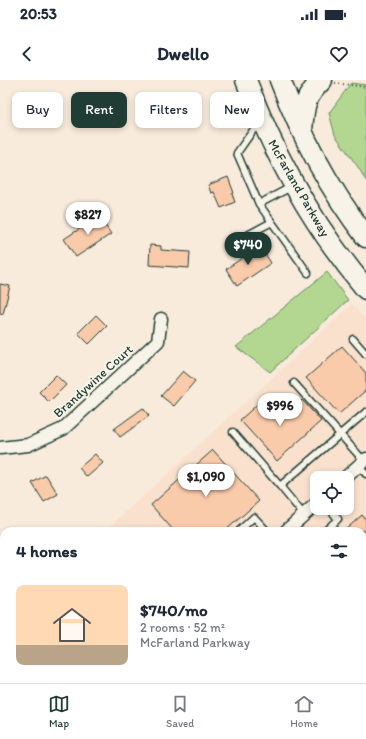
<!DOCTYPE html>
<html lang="en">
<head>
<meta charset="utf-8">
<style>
	:root { --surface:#fff; --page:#f6f6f7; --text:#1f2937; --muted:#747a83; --line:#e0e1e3; --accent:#1f3d34 }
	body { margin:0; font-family:Itim,sans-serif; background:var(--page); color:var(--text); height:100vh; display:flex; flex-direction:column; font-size:15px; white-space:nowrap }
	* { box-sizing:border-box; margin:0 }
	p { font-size:13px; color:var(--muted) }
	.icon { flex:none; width:22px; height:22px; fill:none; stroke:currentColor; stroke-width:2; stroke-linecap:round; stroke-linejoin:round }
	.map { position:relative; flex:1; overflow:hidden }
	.drawer { position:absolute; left:0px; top:447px; width:366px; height:156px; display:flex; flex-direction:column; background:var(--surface); border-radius:12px 12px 0 0; box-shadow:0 2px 6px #0003 }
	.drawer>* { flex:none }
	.top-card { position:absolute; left:12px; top:12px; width:342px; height:36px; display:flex; gap:8px }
	.tools { position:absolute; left:310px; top:391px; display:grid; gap:8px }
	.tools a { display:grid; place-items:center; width:44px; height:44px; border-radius:8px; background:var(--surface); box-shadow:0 2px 6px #0003; font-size:20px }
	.price { position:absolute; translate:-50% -34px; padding:0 9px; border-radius:14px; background:#fff; color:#222; font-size:13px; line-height:26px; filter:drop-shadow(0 1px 2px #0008) }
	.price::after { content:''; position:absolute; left:50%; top:24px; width:12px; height:9px; margin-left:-6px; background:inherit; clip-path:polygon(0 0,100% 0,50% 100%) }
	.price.on { background:var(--accent); color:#fff }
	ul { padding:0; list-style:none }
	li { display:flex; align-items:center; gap:12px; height:100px; padding:0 16px }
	li span { display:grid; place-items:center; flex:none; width:112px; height:80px; border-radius:8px; color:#555 }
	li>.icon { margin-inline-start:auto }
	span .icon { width:48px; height:48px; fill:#fffc; stroke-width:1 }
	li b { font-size:17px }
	h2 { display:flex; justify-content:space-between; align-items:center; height:48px; padding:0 16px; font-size:17px }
	.tag { padding:0 14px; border-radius:8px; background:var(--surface); box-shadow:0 2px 6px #0003; font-size:14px; line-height:36px }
	.tag.on { background:var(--accent); color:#fff }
	.status { display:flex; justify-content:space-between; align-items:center; height:28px; padding:0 20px; background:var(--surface); direction:ltr }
	.status svg { height:11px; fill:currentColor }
	header { display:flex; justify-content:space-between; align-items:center; height:52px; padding:0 16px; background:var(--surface); font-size:18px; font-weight:800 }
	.tab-bar { display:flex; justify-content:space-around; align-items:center; height:56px; border-top:1px solid var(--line); background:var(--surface); font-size:11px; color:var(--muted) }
	.tab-bar a { display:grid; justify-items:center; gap:2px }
	.tab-bar .on { color:var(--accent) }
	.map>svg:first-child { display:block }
</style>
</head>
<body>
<div class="status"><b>20:53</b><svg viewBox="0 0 49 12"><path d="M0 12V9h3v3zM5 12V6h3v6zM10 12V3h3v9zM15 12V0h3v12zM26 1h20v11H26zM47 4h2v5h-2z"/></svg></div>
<header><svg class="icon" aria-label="back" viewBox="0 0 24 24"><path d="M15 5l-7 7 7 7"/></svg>Dwello<svg class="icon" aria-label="heart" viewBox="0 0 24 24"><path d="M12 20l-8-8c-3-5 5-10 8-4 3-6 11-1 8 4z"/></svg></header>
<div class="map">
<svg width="366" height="603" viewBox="0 0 366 603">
	<rect width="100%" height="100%" fill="#f8ebdc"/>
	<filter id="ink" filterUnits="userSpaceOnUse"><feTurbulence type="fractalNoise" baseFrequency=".025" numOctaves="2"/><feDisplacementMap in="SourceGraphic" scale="8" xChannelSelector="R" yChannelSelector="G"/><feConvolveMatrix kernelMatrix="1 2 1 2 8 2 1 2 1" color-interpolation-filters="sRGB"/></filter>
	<g filter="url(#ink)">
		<!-- built -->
		<path fill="#f9e1cd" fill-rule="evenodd" d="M352,224L366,239V545L362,549V451H105ZM317,398H347V428H317Z
			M4,544V599H306L302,603H0V548Z"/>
		<!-- green -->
		<path fill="#b3d690" stroke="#698a62" d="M351,3L366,5V101L360,90L335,55L329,33Z
			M327,192L348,220L270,292L236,267Z"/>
		<!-- building -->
		<path fill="#facbaa" stroke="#1f3d34" d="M228,97L234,113L232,114L235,122L221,128L214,112L211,113L208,105Z
			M99,136L111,154L76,177L64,159Z
			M150,165L161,166V170L190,172L189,188L149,185Z
			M260,166L271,183L237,206L226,189Z
			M0,204L10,206L3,234L0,233Z
			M96,235L107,246L89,264L78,253Z
			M342,266L366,293V310L339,334L306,298Z
			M183,291L195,301L174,326L161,316Z
			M56,295L66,305L49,322L39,312Z
			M262,320L280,340L302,320L321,341L277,381L240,340Z
			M143,328L149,336L120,357L114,349Z
			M213,370L259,421L225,451H174L151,425Z
			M95,374L103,383L87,397L79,388Z
			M46,395L58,414L44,422L32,403Z
			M362,435L366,440V451H344Z"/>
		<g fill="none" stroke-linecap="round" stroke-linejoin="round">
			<defs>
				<path id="service" d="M259,42L237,73L259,124L308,193
					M259,124L291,107
					M238,160L272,142
					M353,259L366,274
					M294,303L364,381
					M233,352L280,406
					M358,386L366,394
					M304,435L280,406L366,332
					M239,451L254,437L267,451
					M325,451L338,439L329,428
					M362,492L366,497
					M54,599L56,603
					M227,599L228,600
					M0,603H2"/>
				<path id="minor" d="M0,368L28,365L63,349L158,261L161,239
					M345,398L366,379
					M286,451L317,423
					M116,603L121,599"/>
				<path id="primary" d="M246,0C274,76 314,147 366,209
					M280,0C301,55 330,110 366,157
					M302,51C304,26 304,18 322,0"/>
			</defs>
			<!-- service casing -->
			<use href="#service" stroke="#1f3d34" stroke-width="9"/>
			<!-- minor casing -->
			<use href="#minor" stroke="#1f3d34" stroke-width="15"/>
			<!-- primary casing -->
			<use href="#primary" stroke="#1f3d34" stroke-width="23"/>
			<!-- path -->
			<path stroke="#1f3d34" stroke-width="2" stroke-dasharray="1 3" stroke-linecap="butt" d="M335,3L366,7"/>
			<!-- service -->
			<use href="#service" stroke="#f7f3e8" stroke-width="6"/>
			<!-- minor -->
			<use href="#minor" stroke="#f7f3e8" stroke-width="12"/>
			<!-- primary -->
			<use href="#primary" stroke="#f7f3e8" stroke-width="20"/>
		</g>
	</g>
	<g text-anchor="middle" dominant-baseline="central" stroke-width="4" stroke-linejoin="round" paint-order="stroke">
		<!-- street labels -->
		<g font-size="13" fill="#1f3d34" stroke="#f7f3e8">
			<text transform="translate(299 108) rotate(60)">McFarland Parkway</text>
			<text transform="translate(93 301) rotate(-42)">Brandywine Court</text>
		</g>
	</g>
</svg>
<div class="tools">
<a><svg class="icon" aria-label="locate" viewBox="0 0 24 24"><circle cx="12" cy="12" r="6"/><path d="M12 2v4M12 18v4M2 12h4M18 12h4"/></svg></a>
</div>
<b class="price" style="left:88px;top:156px">$827</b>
<b class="price on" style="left:248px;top:186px">$740</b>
<b class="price" style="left:280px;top:347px">$996</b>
<b class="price" style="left:206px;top:418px">$1,090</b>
<div class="top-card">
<a class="tag">Buy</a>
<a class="tag on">Rent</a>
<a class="tag">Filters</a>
<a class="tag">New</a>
</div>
<section class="drawer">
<h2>4 homes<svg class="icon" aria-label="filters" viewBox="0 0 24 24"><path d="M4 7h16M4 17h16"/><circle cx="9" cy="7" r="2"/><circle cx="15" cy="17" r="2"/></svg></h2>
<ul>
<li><span style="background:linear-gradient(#ffd9b3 75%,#b9a48a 0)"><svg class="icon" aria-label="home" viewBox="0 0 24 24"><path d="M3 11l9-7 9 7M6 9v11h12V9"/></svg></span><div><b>$740/mo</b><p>2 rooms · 52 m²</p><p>McFarland Parkway</p></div></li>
</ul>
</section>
</div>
<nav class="tab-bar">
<a class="on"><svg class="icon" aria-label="map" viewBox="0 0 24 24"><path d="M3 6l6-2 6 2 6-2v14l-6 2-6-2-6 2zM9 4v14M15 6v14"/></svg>Map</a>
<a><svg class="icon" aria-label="saved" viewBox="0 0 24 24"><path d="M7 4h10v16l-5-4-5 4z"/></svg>Saved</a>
<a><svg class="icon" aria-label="home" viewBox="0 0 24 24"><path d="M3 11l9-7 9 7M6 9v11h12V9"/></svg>Home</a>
</nav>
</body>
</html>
